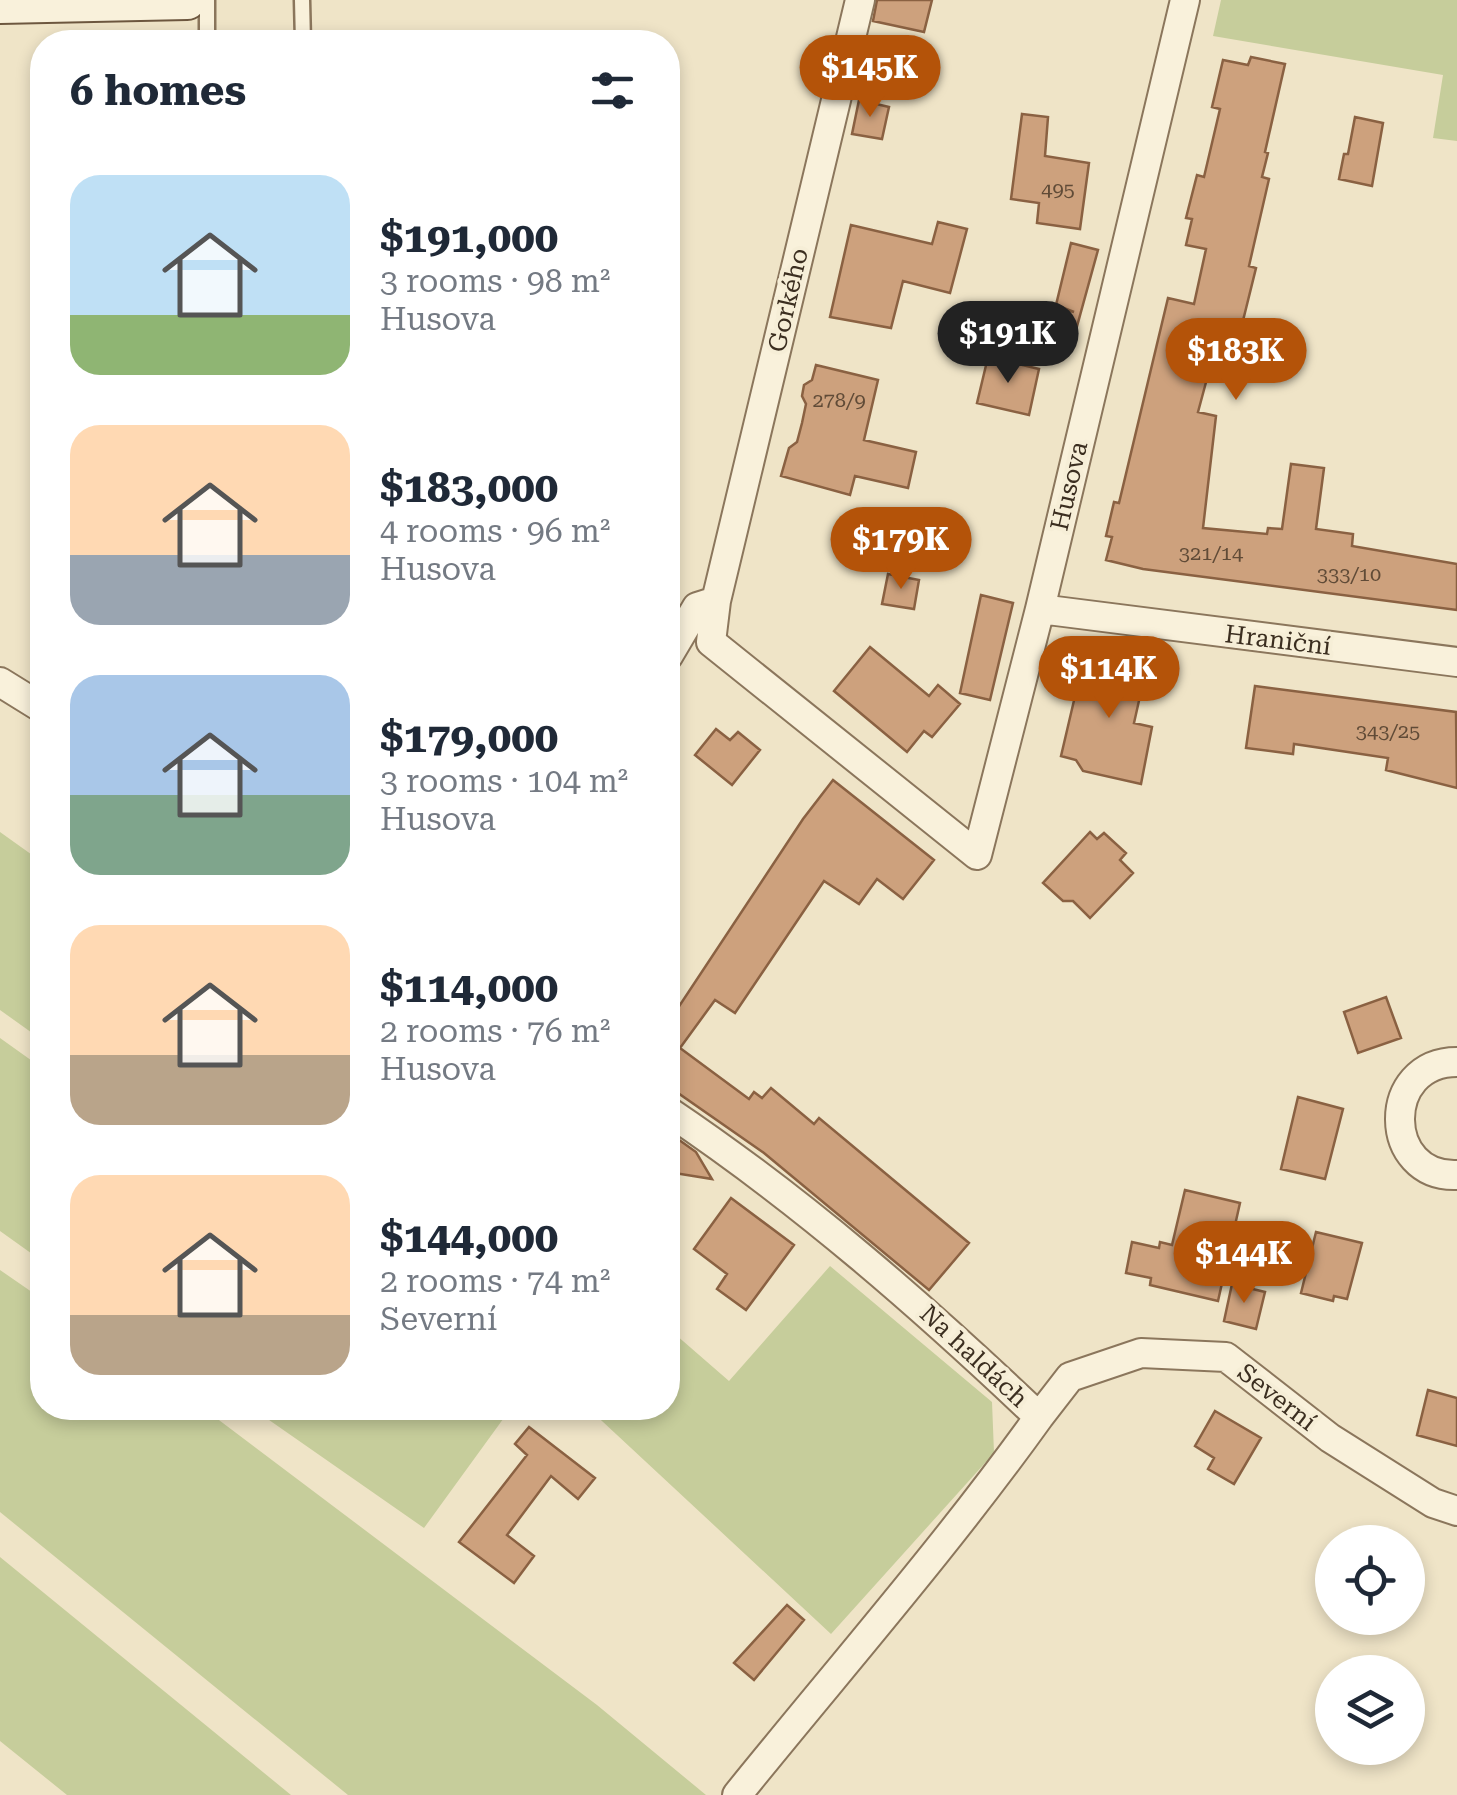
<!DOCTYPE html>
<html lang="en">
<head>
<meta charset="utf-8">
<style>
	:root { --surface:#fff; --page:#f6f6f7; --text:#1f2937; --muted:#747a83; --accent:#b45309 }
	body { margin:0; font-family:"Roboto Serif",serif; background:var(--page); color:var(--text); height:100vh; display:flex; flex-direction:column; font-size:38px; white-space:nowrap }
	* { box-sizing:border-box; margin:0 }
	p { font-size:32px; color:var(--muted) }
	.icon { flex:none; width:55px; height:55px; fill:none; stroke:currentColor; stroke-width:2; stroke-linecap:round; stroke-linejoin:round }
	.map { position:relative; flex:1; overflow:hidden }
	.panel { position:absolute; left:30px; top:30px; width:650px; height:1390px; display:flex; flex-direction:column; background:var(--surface); border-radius:40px; box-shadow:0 5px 15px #0003 }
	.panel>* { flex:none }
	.buttons { position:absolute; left:1315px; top:1525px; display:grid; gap:20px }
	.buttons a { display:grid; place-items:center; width:110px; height:110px; border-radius:50%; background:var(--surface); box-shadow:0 5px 15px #0003; font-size:50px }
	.price { position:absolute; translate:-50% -85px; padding:0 22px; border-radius:35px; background:var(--accent); color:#fff; font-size:32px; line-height:65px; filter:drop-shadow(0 2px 5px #0008) }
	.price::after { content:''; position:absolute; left:50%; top:60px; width:30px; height:22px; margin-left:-15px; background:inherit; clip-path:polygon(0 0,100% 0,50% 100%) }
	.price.selected { background:#222; color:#fff }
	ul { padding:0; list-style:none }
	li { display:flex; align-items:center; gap:30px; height:250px; padding:0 40px }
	li span { display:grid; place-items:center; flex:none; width:280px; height:200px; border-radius:30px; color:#555 }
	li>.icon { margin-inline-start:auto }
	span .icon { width:120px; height:120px; fill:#fffc; stroke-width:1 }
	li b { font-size:42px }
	h2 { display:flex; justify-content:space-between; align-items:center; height:120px; padding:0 40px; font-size:42px }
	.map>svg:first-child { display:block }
</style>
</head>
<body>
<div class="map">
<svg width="1457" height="1795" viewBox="0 0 1457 1795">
	<rect width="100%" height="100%" fill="#efe4c7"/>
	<!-- green -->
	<path fill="#c6cd9b" d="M1221,0H1457V141L1433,138L1443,75L1213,36Z
		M0,832L42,862V1040L0,1010Z
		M0,1038L42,1068V1261L0,1231Z
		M830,1266L992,1402L994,1453L831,1634L588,1408H668V1328L729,1381Z
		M0,1270L42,1299V1408H203L597,1705L706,1795H348L0,1512Z
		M252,1408H511L424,1528Z
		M0,1557L291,1795H67L0,1741Z"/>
	<!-- building -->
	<path fill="#cda17d" stroke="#8a6142" stroke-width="2.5" d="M877,0H932L924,32L873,21Z
		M1251,57L1285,64L1265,152L1268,153L1262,177L1269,179L1249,266L1256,268L1232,365L1212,360L1198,412L1216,416L1203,528L1267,534L1268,528L1282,529L1291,464L1324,468L1316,529L1353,534L1352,546L1457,564V610L1143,569L1106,560L1112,537L1106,536L1114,502L1119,503L1168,298L1194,304L1206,249L1186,245L1192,219L1186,218L1197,175L1204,177L1220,109L1212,107L1223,60L1248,65Z
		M859,100L889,107L882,139L852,134Z
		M1022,114L1048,117L1045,156L1089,163L1080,229L1037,223L1039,203L1011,199Z
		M1355,117L1383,123L1372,186L1339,179L1344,154H1348Z
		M938,222L967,229L950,293L903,281L891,328L830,317L851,225L932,244Z
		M1071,243L1098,250L1071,348L1039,340L1046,305L1074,312L1056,305Z
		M988,357L1039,369L1029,415L977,403Z
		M816,365L878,380L864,440L916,452L908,488L855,476L850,495L781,476L789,448L797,442L802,423L806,404L802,396L804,385L812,380Z
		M888,574L919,580L914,609L882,604Z
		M981,595L1013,603L990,700L960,693Z
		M870,647L929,696L938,685L960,704L932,737L924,731L907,752L834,691Z
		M1104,655L1147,665L1134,723L1152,727L1141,784L1083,771L1076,760L1061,756L1083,662L1101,666Z
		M1255,686L1456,712L1457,788L1386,770L1388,758L1294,744L1293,754L1246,748Z
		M716,729L730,740L738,732L760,750L732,785L695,755Z
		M833,780L934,860L903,899L877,879L859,904L824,881L735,1013L715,1000L680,1048L749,1099L754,1092L762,1098L771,1088L814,1124L819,1118L969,1243L929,1290L764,1153L668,1086V1023L803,819Z
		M1090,832L1097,839L1104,833L1126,853L1120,860L1133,873L1090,918L1073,901H1063L1043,883Z
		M1386,997L1401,1038L1358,1053L1344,1012Z
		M1298,1097L1343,1109L1325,1179L1281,1169Z
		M668,1132L696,1152L712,1179L668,1172Z
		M1185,1190L1240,1203L1218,1301L1150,1285L1151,1278L1126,1273L1132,1242L1159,1248L1160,1242L1172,1245Z
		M731,1198L794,1245L746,1310L717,1289L727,1274L694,1249Z
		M1316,1232L1362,1243L1347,1299L1334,1296L1333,1301L1301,1293Z
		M1232,1284L1265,1292L1256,1329L1224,1321Z
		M1428,1390L1457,1398V1446L1417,1435Z
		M1215,1411L1261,1438L1234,1484L1208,1469L1214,1458L1195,1446Z
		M529,1427L595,1478L578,1499L551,1476L507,1535L534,1556L514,1583L459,1542L527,1455L515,1444Z
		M787,1605L804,1620L754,1680L734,1663Z"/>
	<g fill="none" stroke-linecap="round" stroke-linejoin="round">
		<defs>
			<path id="lane" d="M207,0V42
				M302,0L303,42"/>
			<path id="street" d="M860,0L716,601L711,642L977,855L1040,609L1185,0
				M1040,609L1457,662
				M668,656L697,607L716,601
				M0,682L42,708
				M1457,1062C1380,1062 1382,1178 1457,1175
				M668,1111C802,1201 922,1306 1039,1417C945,1548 838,1670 737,1795
				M1039,1417L1070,1377L1141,1353L1226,1357L1330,1438L1433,1503L1457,1511"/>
			<path id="secondary" d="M0,4L187,0"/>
		</defs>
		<!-- lane casing -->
		<use href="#lane" stroke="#8b765c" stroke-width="19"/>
		<!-- street casing -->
		<use href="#street" stroke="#8b765c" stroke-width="32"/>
		<!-- secondary casing -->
		<use href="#secondary" stroke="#6d573f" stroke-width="42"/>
		<!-- lane -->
		<use href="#lane" stroke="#f9f1db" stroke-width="14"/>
		<!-- street -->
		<use href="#street" stroke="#f9f1db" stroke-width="28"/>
		<!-- secondary -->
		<use href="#secondary" stroke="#f9f1db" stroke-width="38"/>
	</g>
	<g text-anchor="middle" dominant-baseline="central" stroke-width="8" stroke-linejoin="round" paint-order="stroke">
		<!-- number labels -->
		<g font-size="20" fill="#604b37">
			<text x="1058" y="189">495</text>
			<text x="839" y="400">278/9</text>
			<text x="1211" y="553">321/14</text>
			<text x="1349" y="574">333/10</text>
			<text x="1388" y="731">343/25</text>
		</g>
		<!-- street labels -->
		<g font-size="25" fill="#3b2e20" stroke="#f6eed7">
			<text transform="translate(788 300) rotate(-77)">Gorkého</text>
			<text transform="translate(1069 486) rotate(-77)">Husova</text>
			<text transform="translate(1278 640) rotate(7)">Hraniční</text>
			<text transform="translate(974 1356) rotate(43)">Na haldách</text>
			<text transform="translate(1277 1397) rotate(38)">Severní</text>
		</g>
	</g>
</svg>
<div class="buttons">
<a><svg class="icon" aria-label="locate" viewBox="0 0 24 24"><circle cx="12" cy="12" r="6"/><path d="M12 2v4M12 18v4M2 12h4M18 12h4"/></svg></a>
<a><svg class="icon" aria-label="layers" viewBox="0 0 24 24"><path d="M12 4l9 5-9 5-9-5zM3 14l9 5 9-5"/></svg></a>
</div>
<b class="price" style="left:870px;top:120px">$145K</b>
<b class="price selected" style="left:1008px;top:386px">$191K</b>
<b class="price" style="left:1236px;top:403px">$183K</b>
<b class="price" style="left:901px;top:592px">$179K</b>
<b class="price" style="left:1109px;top:721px">$114K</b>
<b class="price" style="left:1244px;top:1306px">$144K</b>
<section class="panel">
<h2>6 homes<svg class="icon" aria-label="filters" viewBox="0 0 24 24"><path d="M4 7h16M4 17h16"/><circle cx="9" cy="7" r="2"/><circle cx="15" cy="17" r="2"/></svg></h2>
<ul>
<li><span style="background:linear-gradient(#bfe0f5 70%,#8fb573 0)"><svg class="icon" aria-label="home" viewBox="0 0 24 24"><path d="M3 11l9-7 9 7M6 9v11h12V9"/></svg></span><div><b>$191,000</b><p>3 rooms · 98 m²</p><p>Husova</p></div></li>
<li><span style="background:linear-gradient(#ffd9b3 65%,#9aa5b1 0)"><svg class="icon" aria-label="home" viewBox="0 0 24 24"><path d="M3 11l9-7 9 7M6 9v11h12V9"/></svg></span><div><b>$183,000</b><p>4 rooms · 96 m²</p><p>Husova</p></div></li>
<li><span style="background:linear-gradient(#a9c7e8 60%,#7fa58c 0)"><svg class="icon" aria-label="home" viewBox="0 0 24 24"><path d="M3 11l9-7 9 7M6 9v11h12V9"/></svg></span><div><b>$179,000</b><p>3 rooms · 104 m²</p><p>Husova</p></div></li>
<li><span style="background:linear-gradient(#ffd9b3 65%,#b9a48a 0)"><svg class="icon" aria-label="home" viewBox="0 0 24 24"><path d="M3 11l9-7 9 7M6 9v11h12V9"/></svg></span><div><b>$114,000</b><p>2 rooms · 76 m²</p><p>Husova</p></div></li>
<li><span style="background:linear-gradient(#ffd9b3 70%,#b9a48a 0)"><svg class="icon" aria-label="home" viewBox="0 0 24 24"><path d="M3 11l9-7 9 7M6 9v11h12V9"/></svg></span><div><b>$144,000</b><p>2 rooms · 74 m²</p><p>Severní</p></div></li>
</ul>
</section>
</div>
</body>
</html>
